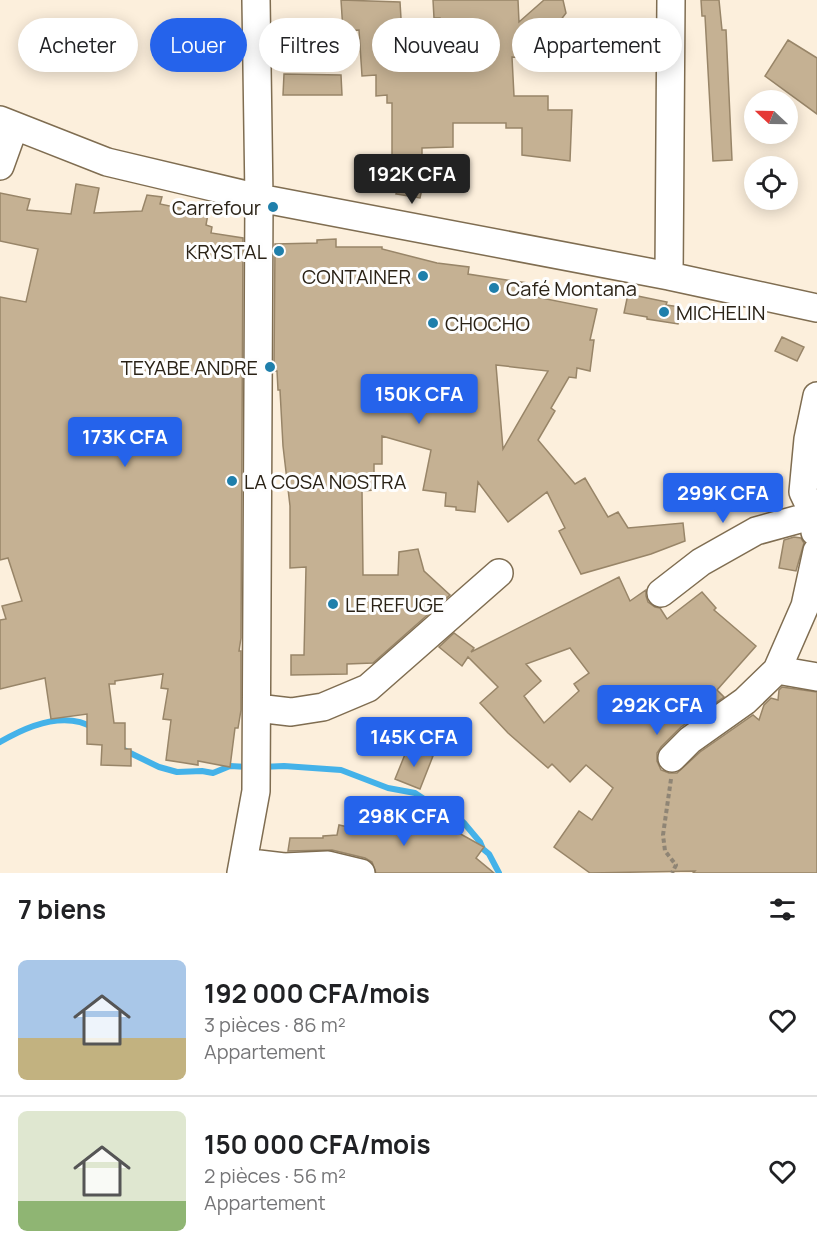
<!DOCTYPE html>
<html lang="fr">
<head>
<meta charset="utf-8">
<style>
	:root { --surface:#fff; --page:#f6f6f6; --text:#202124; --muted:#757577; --line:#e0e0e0; --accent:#2563eb }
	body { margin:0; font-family:Manrope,sans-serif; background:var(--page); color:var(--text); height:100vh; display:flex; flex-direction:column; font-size:22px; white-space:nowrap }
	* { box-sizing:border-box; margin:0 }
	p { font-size:20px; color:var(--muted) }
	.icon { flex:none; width:33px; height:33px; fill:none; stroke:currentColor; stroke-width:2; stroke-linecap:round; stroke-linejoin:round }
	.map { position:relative; height:873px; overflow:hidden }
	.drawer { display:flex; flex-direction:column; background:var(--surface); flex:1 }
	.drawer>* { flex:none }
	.hud { position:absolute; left:18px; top:18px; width:782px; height:54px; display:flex; gap:12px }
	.needle { width:39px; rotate:292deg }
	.buttons { position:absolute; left:744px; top:90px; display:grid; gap:12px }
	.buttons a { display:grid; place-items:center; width:54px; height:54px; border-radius:50%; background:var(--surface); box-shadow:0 3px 15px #0003; font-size:30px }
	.price { position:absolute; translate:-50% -51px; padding:0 14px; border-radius:6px; background:var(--accent); color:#fff; font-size:20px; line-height:39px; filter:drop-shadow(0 2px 3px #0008) }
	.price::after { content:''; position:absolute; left:50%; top:36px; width:18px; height:14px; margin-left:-9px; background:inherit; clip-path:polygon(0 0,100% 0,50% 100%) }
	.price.current { background:#222; color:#fff }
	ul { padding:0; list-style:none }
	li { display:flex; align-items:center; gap:18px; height:150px; padding:0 18px }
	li+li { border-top:2px solid var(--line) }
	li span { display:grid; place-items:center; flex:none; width:168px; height:120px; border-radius:9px; color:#555 }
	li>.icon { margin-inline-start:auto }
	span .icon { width:72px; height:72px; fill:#fffc; stroke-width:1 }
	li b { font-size:26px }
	h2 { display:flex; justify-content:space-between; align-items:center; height:72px; padding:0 18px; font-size:26px }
	.tag { padding:0 21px; border-radius:27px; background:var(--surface); box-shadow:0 3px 15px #0003; font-size:21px; line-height:54px }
	.tag.current { background:var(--accent); color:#fff }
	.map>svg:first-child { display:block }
</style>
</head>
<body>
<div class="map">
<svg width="817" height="873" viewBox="0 0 817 873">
	<rect width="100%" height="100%" fill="#fcefdc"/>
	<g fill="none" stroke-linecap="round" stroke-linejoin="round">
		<!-- stream -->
		<path stroke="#44b2e9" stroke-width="6" d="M0,742C27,726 64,710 94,728
			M124,750L159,767L177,772L202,771L213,773L230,766L248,767
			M261,767L284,766L341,770L388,788L415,793L424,799H430L453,813L464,823L480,842L483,849L489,854L499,873"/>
	</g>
	<!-- building -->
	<path fill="#c5b193" stroke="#988568" stroke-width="1.5" fill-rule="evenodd" d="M341,0L400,2L402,35L393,36L395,68L443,69L440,18H434L433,0H518L519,22L544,0H563L566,13L560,21L559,33L554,32L551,60L512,57L514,96H548V110H572L570,161L522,155V128H506V123H453V147L422,148V179L424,180L420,198L396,194L410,157H392V103H387V95L376,96V75L362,76L359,30L343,31Z
		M701,0H719L722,30H726L732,160L713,161L705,16H702Z
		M788,40L817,58V114L765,76Z
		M284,74L341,75L342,95H283Z
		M76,184L99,188L94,213L142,211L147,195L162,197L160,204L208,214L206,225L212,227L211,233L243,238L241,638L239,651H241V710L238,728H235L230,767L198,761V765L166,760L171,720L163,719L168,689L161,688L163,674L115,681V684H109L114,723H125V749H131V766L101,765L102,745L87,744V714L51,719L45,678L0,689V620L6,619L2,606L22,601L8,558L0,560V297L26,302L38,249L0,241V193L30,199L27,210L71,214Z
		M336,239V247H382V249L437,263L469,267L468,274L527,283L526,295L597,309L590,340H594L590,371L577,368L576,378L569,377L551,408L555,411L538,440L575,484L585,478L608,517L618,512L628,528L683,523L685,541L651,554L581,574L559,531L565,528L547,492L508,522L478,482L475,512L456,510V507L445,506L446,493L423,490L431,450L382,436V464H374V490L362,491L363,575H398L399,552L418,549L424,571L450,595L373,663L347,664V674L291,675V655H304L306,567L290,568V506L283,446L280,390H278L277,371H274V368L275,244L317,243V240ZM496,365L548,371L503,449Z
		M628,294L667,302L666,305L680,307L678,324L647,319V317L624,313Z
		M782,337L804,347L797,361L775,351Z
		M794,537L801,538L804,543L796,571L779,568L784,540Z
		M619,577L630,601L646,590V596L648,602L655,607L660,608L667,619L702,592L716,608L714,610L756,646L717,690L724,697L681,727L661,747L657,753V761L661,770L669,773H677L700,752L753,715L759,720L764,705L771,698L778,700L779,690L782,687L817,692V873H693L695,871L590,873L554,847L579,811L592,820L613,788L586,765L570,782L552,764L548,768L508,733L480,703L498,687L468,657L462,666L439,647L454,633L474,648L471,652ZM570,648L589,673L574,684L579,691L544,723L524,696L541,681L526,664Z
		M408,747L433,756L420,789L395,779Z
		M386,812L416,822L419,814L457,832L484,847L476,858L494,873H376L372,862L365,858L332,850L288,851L290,838H323V836L337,835L339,825L379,834Z"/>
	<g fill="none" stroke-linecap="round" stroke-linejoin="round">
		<defs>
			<path id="minor" d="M0,120L107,162L259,198L669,276L817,308
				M0,166L14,127
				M669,276L671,0
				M815,532L814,515L803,492L808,439L817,396
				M661,593L701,562L756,531L814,515
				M777,670L817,677
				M257,708L291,712L323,707L368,688L499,573
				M672,758L690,740L745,701L777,670L805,606L817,551
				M244,862L284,867L328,865L361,873
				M241,873L256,791L259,198L256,0"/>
		</defs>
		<!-- minor casing -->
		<use href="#minor" stroke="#7f6d51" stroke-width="30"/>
		<!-- path -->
		<path stroke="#8f8575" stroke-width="4" stroke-dasharray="4.5 3" stroke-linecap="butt" d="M671,779L663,835L665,851L676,865L672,873"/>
		<!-- minor -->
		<use href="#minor" stroke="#fff" stroke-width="27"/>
	</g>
	<!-- markers -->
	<g fill="#1f7fab" stroke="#fefefe" stroke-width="2">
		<circle cx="273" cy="207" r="6"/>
		<circle cx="279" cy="251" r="6"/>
		<circle cx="423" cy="276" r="6"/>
		<circle cx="494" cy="288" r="6"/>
		<circle cx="664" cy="312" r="6"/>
		<circle cx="433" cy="323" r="6"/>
		<circle cx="270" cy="367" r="6"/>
		<circle cx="232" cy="481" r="6"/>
		<circle cx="333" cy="604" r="6"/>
	</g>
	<g text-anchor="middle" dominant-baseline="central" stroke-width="6" stroke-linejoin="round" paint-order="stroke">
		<!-- poi labels -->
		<g font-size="20" fill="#2a2216" stroke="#fefefe" text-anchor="start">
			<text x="261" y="207" text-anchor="end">Carrefour</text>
			<text x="267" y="251" text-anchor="end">KRYSTAL</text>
			<text x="411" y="276" text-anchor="end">CONTAINER</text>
			<text x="506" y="288">Café Montana</text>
			<text x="676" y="312">MICHELIN</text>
			<text x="445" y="323">CHOCHO</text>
			<text x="258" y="367" text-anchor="end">TEYABE ANDRE</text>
			<text x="244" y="481">LA COSA NOSTRA</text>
			<text x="345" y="604">LE REFUGE</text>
		</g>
	</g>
</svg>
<div class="buttons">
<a><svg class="needle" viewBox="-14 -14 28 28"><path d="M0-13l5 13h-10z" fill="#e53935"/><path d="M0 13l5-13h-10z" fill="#757577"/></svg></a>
<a><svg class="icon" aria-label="locate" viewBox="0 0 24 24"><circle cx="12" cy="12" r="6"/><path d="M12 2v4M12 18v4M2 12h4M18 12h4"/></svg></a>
</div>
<b class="price current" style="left:412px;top:205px">192K CFA</b>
<b class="price" style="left:419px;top:425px">150K CFA</b>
<b class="price" style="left:125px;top:468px">173K CFA</b>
<b class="price" style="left:723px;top:524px">299K CFA</b>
<b class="price" style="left:657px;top:736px">292K CFA</b>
<b class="price" style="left:414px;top:768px">145K CFA</b>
<b class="price" style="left:404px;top:847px">298K CFA</b>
<div class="hud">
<a class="tag">Acheter</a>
<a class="tag current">Louer</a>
<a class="tag">Filtres</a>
<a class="tag">Nouveau</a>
<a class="tag">Appartement</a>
</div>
</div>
<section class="drawer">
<h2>7 biens<svg class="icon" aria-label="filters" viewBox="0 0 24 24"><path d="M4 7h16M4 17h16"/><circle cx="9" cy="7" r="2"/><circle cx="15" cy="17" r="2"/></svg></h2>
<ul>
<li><span style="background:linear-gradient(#a9c7e8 65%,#c2b280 0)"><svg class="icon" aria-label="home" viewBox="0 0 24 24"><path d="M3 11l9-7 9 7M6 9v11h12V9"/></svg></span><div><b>192 000 CFA/mois</b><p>3 pièces · 86 m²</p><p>Appartement</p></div><svg class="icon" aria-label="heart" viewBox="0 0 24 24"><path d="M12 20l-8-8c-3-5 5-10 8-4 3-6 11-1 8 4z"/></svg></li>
<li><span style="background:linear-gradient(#dfe7d0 75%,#8fb573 0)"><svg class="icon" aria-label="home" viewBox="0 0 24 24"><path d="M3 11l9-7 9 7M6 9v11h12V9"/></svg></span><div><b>150 000 CFA/mois</b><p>2 pièces · 56 m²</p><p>Appartement</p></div><svg class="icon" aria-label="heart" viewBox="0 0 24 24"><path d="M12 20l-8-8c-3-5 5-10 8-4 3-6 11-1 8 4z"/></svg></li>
</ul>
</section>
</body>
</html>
